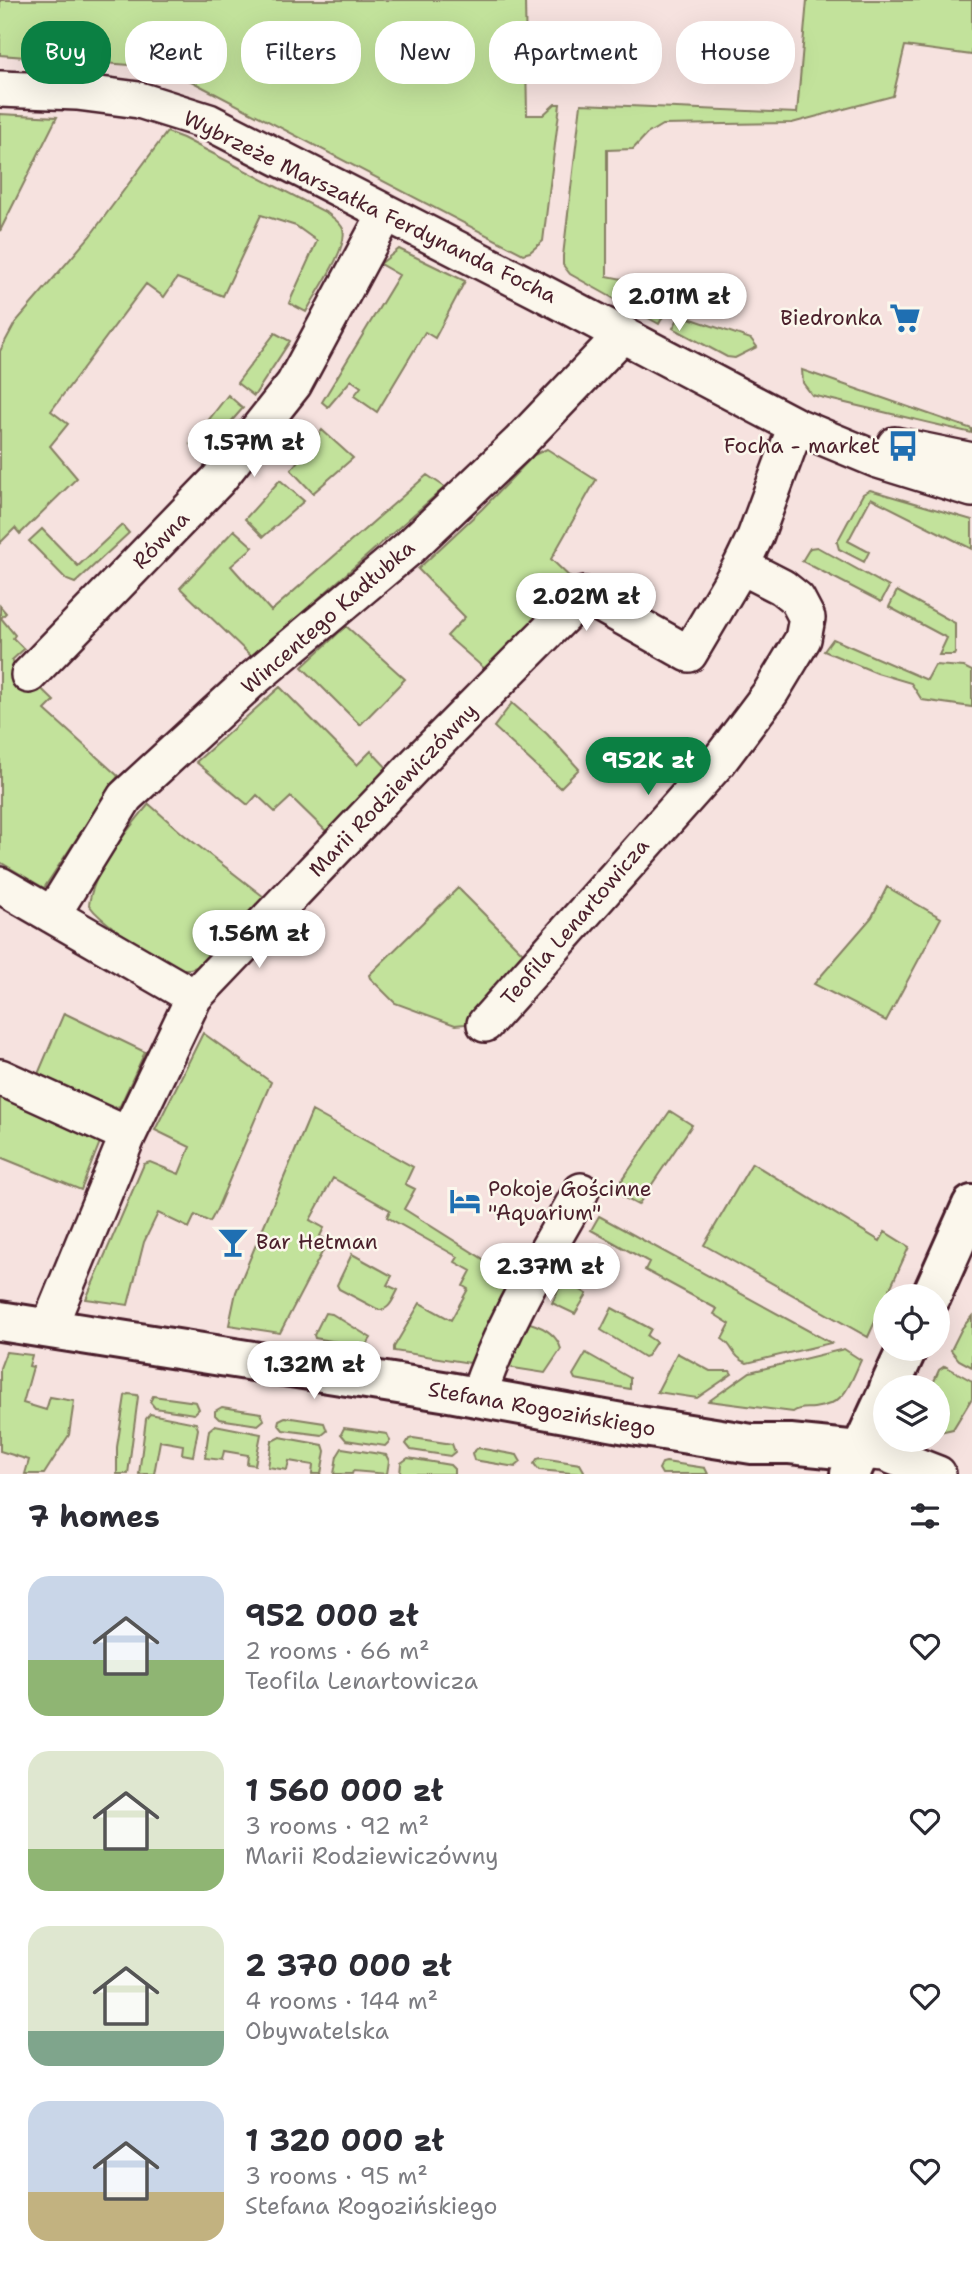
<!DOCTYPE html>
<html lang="en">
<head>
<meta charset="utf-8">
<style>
	:root { --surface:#fff; --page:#f2f2f3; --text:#2b2b33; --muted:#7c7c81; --accent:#0b8043 }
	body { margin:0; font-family:"Shantell Sans",sans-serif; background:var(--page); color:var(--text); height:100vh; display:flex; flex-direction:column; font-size:26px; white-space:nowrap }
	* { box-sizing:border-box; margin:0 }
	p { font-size:23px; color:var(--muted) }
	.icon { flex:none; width:38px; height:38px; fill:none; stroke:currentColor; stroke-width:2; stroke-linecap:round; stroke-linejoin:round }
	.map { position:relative; height:1474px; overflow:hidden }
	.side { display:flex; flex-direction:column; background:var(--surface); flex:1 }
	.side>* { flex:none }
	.top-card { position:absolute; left:21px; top:21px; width:931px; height:63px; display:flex; gap:14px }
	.controls { position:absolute; left:873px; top:1284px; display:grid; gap:14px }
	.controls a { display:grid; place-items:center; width:77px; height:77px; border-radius:50%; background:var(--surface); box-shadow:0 7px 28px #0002; font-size:35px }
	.price { position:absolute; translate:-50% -60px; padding:0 16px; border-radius:24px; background:#fff; color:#222; font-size:23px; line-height:46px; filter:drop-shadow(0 2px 4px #0008) }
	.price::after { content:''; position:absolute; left:50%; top:42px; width:21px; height:16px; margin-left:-10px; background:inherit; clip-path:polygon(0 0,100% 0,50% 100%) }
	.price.selected { background:var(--accent); color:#fff }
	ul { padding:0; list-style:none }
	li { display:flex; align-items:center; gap:21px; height:175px; padding:0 28px }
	li span { display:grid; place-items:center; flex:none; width:196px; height:140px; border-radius:21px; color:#555 }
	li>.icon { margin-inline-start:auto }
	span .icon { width:84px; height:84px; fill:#fffc; stroke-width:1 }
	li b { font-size:30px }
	h2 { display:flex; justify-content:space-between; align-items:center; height:84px; padding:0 28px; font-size:30px }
	.tag { padding:0 24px; border-radius:28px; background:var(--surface); box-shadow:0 7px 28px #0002; font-size:24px; line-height:63px }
	.tag.selected { background:var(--accent); color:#fff }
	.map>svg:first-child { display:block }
</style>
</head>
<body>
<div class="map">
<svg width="972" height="1474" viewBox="0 0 972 1474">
	<rect width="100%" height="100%" fill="#f6e2df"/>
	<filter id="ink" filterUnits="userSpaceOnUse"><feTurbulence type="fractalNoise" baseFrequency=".0143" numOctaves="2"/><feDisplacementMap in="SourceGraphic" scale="14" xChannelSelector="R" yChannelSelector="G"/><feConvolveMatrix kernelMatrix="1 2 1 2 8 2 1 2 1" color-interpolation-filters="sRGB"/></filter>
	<g filter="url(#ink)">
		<!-- green -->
		<path fill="#c2e29b" stroke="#868063" stroke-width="2" d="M0,0H525L527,115H543L555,104H560L543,241L530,252L523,254L191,81L130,65L0,55Z
			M807,0H972V55L905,46L893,96L792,123L662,125L647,134L633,149L607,150V276L652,285L648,305L666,311L659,324L570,274L563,265V256L581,104L797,113Z
			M0,114L57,117L0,231Z
			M167,132L183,138L327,213C333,218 340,222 343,229C349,247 315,295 306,312L289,303L317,241L296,226L261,215L223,296L177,278L164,297L146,284L51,411L68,424L50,446L77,478L20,534L15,528L0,543V351L15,323L90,236Z
			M399,249L465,281L435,338L425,332L377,412L354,396L361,387L351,380L328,407L322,402L399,275L380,264Z
			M680,315L751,339L757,347L735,358L727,357L673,328Z
			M275,333L290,341L254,396L237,383Z
			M802,370L972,429V433L812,395L803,383Z
			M228,395L243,408L203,454L190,444Z
			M322,430L353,458L313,493L291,470Z
			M547,449L596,480L551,559L574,581L486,670L447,636L465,617L418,569L482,509L534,455Z
			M427,475L445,487L252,657L180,588L234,530L253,547L231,566L271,611Z
			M280,480L304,501L263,537L245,519Z
			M870,490L972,520V549L871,498L848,541L869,552L864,562L839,549L837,542L863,494Z
			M122,525L129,533L75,583L67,580L29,541L42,529L78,566Z
			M817,547L889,587L881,602L802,561L810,548Z
			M897,591L955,623V653L954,655H939L947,638L889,607Z
			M0,606L6,613L1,618L15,635L13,638L24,649L12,660L54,701L45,710L118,776L44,888L0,862Z
			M346,626L405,679L360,725L302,667Z
			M833,639L927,680L935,665L964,667L972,671V707L922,700L911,683L877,673L824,651Z
			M280,687L357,765L371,751L389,770L328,833L291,797L275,812L257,795L248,805L196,762Z
			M512,703L547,734L579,769L560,788L494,727Z
			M149,804L183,834L268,900L200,966L190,969H181C155,953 106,929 89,905C93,870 127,831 149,804Z
			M887,887L941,918L886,1021L814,984L872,917Z
			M458,888L526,956L465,1024L455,1025L395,1003L370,978L369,975Z
			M64,1013L145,1052L120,1106L113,1108L38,1074Z
			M203,1033L271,1082L217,1209L210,1222L195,1215L189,1228L158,1213L144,1242L128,1305L86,1299L144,1164L150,1162L179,1174L190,1147L155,1130Z
			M0,1095L102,1137L81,1190L0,1157Z
			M312,1111L413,1167L405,1184L415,1189L404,1209L496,1267L507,1249L525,1264L470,1363L394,1351V1347L420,1303L451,1320L468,1289L463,1286L471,1271L455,1262L458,1257L387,1217L390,1210L333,1178L310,1220L324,1228L320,1236L328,1241L280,1333L229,1325L236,1292Z
			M670,1111L692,1125L638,1205L623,1197L620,1183Z
			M752,1163L880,1241L885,1232L909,1247L868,1337L704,1245Z
			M599,1216L831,1343L747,1363C731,1356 734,1346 722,1339L730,1324L714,1314L717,1309L645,1270L649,1262L591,1230Z
			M352,1254L392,1276L387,1285L398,1290C393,1299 390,1310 379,1310L339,1289L337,1285Z
			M567,1272L583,1281L579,1289L587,1294L575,1314L552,1303Z
			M612,1308L651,1329L647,1336L656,1342L647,1356L644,1357L601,1330Z
			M325,1313L332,1314L371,1338L365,1347L315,1338L314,1335Z
			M972,1316V1367L959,1360L951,1350L962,1328Z
			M530,1323C543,1327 557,1335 561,1349L545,1373L507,1367L522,1326Z
			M844,1349L861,1360C849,1386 846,1404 814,1408C806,1409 800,1407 793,1412L709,1401L750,1372Z
			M6,1352L32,1355L29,1366L33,1367L23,1403L46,1410L50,1397L74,1401L69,1435L44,1474H25L29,1460L0,1451V1368Z
			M586,1353L630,1378V1389L575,1379L573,1375Z
			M677,1353L710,1371H730L732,1374L697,1398L657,1392Z
			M945,1366L972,1381V1398L953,1429L940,1432L938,1430V1388H931L939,1370Z
			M128,1394L137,1395L138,1397L128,1474H117V1447L125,1396Z
			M153,1396L196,1402L199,1409L194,1414L155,1408L150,1402Z
			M222,1407L261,1413L264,1420L258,1425L219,1419L215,1415V1411Z
			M150,1414L196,1423L198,1429L193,1456L182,1454L183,1445L160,1441L154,1474H139L146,1419Z
			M285,1417L324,1423L327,1431L322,1435L283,1430L278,1424L279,1420Z
			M215,1425L261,1434L255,1465L247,1464L248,1455L224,1451L222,1460L205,1458L209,1430Z
			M344,1428L387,1434L390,1441L385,1446L346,1440L341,1434Z
			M280,1437L323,1445L325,1451L321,1474H312L313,1465L289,1461L287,1470L268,1467L272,1441Z
			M413,1438L452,1444L455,1452L450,1456L411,1450L406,1444L409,1439Z
			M342,1448L386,1455L389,1461L387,1474L353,1471L352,1474H334L337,1456Z
			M478,1448L517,1455L521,1462L515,1467L474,1460L472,1453Z
			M408,1458L450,1465L454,1469V1474H400L401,1463Z
			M541,1458L580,1464L584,1471L582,1474L539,1470L534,1464L537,1459Z
			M666,1462L705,1468L708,1474H662L659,1469L662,1463Z"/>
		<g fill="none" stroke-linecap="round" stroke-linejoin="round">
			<defs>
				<path id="minor" d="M0,89L77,92L139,100L209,122L537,290L796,426L878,460L972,489
					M895,445L972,461
					M29,675L218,480L294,384L386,213
					M0,885L194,997
					M52,915L125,797L253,679L409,548L519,443L623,334
					M485,1024L719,761L771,692L803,639L807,618L797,599L782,587L741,566
					M0,1077L128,1135
					M49,1327L128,1135L194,997L418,762L584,595L689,654L741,566L755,537L796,426
					M478,1397C502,1324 543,1258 581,1191
					M859,1451L884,1453L938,1474"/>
				<path id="tertiary" d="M0,1321L449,1392L638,1426L752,1444H790L859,1451"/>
				<path id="secondary" d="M931,1297L972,1205
					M889,1388L907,1349
					M850,1474L886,1396"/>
			</defs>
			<!-- minor casing -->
			<use href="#minor" stroke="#4a1f2b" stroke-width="40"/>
			<!-- tertiary casing -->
			<use href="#tertiary" stroke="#4a1f2b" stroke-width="44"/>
			<!-- secondary casing -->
			<use href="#secondary" stroke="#4a1f2b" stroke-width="44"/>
			<!-- minor -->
			<use href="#minor" stroke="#fbf7ec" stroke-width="35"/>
			<!-- tertiary -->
			<use href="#tertiary" stroke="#fbf7ec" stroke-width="38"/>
			<!-- secondary -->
			<use href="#secondary" stroke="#fbf7ec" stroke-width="38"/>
		</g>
	</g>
	<!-- icons -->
	<defs>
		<symbol id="supermarket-bare" viewBox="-9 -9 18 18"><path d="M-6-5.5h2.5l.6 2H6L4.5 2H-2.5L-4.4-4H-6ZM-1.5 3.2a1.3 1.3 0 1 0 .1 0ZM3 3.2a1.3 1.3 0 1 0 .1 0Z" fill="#1f6fb2" stroke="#fbf7ec" stroke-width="2.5" paint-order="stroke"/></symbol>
		<symbol id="bus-bare" viewBox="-9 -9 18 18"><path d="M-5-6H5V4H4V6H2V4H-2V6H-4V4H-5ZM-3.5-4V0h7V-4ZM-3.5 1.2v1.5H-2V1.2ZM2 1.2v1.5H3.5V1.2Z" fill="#1f6fb2" stroke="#fbf7ec" stroke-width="2.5" paint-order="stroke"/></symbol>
		<symbol id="hotel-bare" viewBox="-9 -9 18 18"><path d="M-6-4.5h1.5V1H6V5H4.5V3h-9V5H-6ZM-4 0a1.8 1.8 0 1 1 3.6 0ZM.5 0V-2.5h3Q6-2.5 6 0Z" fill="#1f6fb2" stroke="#fbf7ec" stroke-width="2.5" paint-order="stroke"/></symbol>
		<symbol id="bar-bare" viewBox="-9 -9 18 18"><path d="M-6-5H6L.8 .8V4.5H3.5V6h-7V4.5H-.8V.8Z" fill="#1f6fb2" stroke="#fbf7ec" stroke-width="2.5" paint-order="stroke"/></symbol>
	</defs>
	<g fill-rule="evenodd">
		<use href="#supermarket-bare" x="883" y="296" width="44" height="44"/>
		<use href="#bus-bare" x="881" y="424" width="44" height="44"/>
		<use href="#hotel-bare" x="443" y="1179" width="44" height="44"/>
		<use href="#bar-bare" x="211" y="1220" width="44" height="44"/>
	</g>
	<g text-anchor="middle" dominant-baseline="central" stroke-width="5" stroke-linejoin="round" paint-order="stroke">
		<!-- street labels -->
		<g font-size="21" fill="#4a1f2b" stroke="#fbf7ec">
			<text transform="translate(370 207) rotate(26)">Wybrzeże Marszałka Ferdynanda Focha</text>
			<text transform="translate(161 540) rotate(-46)">Równa</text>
			<text transform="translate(328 617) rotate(-41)">Wincentego Kadłubka</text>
			<text transform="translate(393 790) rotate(-46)">Marii Rodziewiczówny</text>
			<text transform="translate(575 922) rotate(-49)">Teofila Lenartowicza</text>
			<text transform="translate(542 1409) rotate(10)">Stefana Rogozińskiego</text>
		</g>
		<!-- poi labels -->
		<g font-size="21" fill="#4a1f2b" stroke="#fbf7ec" text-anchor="end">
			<text x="882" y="318">Biedronka</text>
			<text x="880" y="446">Focha - market</text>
			<text x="488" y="1189" text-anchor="start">Pokoje Gościnne<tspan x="488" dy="24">"Aquarium"</tspan></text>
			<text x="256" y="1242" text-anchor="start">Bar Hetman</text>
		</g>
	</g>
</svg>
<div class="controls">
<a><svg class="icon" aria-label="locate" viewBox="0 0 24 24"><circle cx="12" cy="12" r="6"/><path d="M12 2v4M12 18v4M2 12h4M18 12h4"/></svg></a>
<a><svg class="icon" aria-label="layers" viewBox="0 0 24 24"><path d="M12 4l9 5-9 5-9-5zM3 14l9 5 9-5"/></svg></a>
</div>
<b class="price" style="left:679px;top:333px">2.01M zł</b>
<b class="price" style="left:254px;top:479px">1.57M zł</b>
<b class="price" style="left:586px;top:633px">2.02M zł</b>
<b class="price selected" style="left:648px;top:797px">952K zł</b>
<b class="price" style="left:259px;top:970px">1.56M zł</b>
<b class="price" style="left:550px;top:1303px">2.37M zł</b>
<b class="price" style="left:314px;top:1401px">1.32M zł</b>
<div class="top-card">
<a class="tag selected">Buy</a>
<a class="tag">Rent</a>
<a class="tag">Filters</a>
<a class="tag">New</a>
<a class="tag">Apartment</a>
<a class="tag">House</a>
</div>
</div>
<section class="side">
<h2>7 homes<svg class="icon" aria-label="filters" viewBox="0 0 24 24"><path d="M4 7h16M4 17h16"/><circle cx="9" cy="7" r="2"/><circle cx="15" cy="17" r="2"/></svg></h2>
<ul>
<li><span style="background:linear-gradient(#c9d6e8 60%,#8fb573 0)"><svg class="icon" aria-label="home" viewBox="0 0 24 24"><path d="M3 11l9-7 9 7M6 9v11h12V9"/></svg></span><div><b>952 000 zł</b><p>2 rooms · 66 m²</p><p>Teofila Lenartowicza</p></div><svg class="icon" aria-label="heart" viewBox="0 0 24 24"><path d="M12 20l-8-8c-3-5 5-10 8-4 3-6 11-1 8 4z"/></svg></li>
<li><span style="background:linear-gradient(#dfe7d0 70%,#8fb573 0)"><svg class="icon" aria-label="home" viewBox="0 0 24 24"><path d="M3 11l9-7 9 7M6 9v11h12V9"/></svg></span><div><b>1 560 000 zł</b><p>3 rooms · 92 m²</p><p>Marii Rodziewiczówny</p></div><svg class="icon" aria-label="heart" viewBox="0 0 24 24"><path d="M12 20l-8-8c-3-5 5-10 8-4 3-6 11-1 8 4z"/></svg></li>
<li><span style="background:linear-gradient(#dfe7d0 75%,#7fa58c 0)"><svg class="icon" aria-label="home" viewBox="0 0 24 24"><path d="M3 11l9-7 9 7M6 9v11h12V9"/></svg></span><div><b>2 370 000 zł</b><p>4 rooms · 144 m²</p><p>Obywatelska</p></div><svg class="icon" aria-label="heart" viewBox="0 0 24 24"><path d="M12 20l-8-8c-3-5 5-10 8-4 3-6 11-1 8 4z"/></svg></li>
<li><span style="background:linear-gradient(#c9d6e8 65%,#c2b280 0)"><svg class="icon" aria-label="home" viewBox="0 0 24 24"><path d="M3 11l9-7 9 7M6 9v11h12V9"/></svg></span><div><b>1 320 000 zł</b><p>3 rooms · 95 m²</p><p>Stefana Rogozińskiego</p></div><svg class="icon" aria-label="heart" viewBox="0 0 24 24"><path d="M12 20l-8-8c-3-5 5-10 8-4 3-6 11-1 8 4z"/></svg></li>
</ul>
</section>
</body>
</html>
